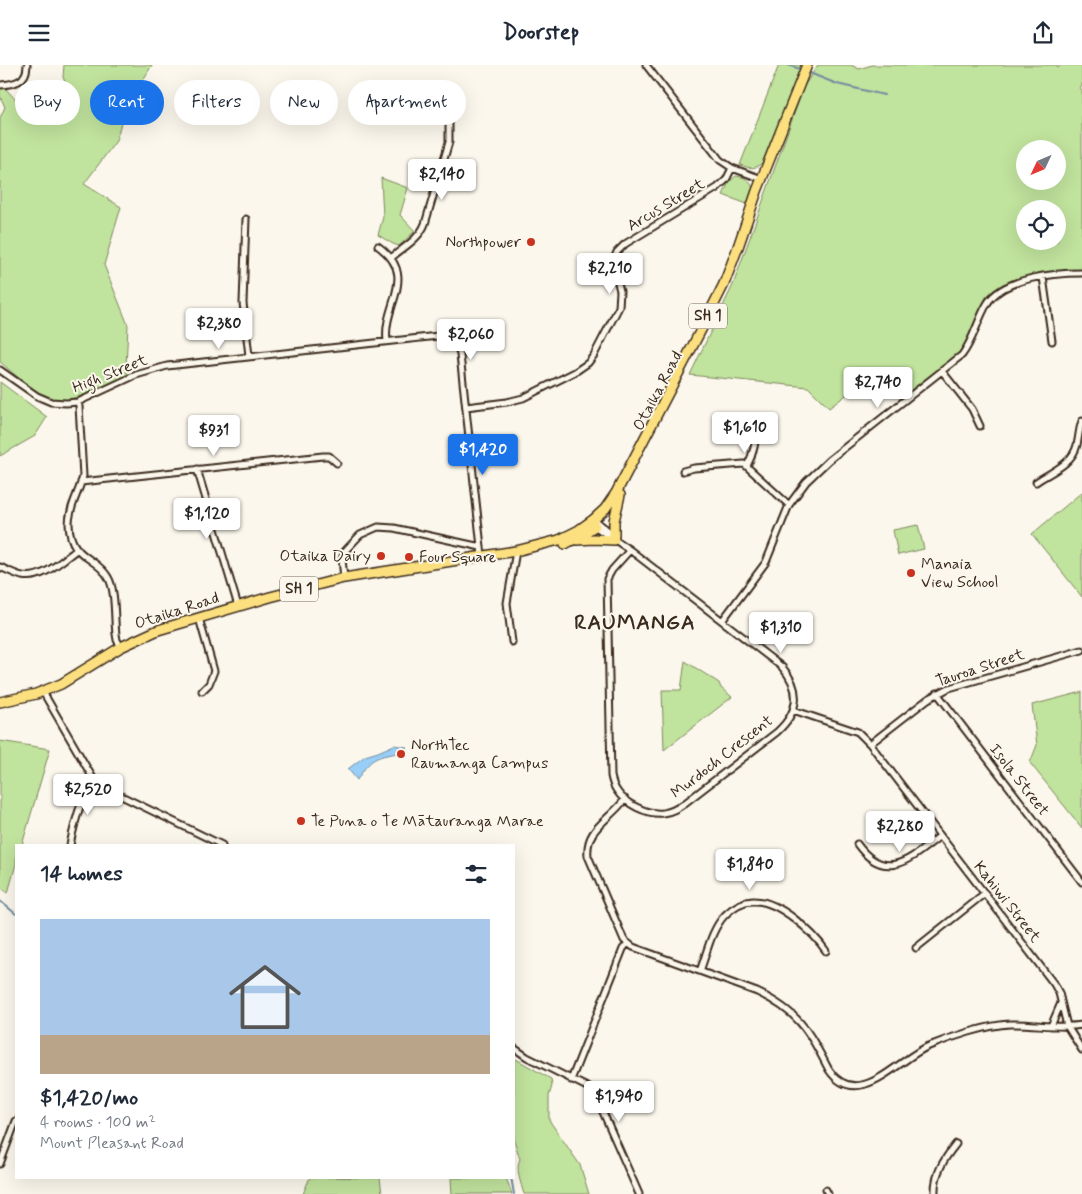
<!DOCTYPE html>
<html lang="en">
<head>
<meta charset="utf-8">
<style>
	:root { --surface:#fff; --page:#f2f2f3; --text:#1f2937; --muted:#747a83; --accent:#1a73e8 }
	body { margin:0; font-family:Mynerve,sans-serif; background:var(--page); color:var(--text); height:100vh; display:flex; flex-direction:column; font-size:19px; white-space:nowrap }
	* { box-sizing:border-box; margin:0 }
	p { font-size:16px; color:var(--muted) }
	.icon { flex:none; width:28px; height:28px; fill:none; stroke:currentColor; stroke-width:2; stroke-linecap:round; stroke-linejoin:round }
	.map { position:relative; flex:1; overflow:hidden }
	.details { position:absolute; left:15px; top:779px; width:500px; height:335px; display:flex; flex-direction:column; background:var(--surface); border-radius:0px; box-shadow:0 5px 20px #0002 }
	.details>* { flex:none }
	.guide { position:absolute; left:15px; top:15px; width:500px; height:45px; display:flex; gap:10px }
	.needle { width:32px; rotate:226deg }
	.tools { position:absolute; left:1016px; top:75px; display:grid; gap:10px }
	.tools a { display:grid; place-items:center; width:50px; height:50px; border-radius:50%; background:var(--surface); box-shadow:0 5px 20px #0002; font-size:25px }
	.price { position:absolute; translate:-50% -42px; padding:0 11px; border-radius:5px; background:#fff; color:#222; font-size:16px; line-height:32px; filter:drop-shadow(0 1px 2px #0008) }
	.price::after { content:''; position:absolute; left:50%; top:30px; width:15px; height:11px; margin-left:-8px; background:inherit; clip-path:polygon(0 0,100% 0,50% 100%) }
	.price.active { background:var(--accent); color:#fff }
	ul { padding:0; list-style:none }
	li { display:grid; align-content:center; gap:10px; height:265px; padding:0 25px }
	li span { display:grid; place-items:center; height:155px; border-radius:0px; color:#555 }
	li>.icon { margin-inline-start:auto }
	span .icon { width:90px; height:90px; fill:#fffc; stroke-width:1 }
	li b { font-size:21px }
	h2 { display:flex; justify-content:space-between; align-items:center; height:60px; padding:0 25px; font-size:21px }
	.chip { padding:0 18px; border-radius:22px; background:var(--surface); box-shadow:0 5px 20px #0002; font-size:18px; line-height:45px }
	.chip.active { background:var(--accent); color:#fff }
	header { display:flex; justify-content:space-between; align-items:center; height:65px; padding:0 25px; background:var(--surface); font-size:22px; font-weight:700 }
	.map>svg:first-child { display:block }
</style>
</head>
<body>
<header><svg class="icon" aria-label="menu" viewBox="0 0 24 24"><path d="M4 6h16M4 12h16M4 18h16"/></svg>Doorstep<svg class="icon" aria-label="share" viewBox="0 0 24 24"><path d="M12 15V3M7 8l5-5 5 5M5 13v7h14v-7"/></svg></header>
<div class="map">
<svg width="1082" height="1129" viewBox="0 0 1082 1129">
	<rect width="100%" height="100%" fill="#fbf7ec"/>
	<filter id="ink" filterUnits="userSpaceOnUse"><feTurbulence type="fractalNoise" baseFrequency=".02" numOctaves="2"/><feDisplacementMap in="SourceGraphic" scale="10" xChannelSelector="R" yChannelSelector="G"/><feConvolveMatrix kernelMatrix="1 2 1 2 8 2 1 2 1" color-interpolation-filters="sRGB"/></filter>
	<g filter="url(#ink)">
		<!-- green -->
		<path fill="#c0e39d" stroke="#7e865e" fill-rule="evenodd" d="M64,0H152L124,47L116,76L84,119L121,142L104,200L128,260L126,303L128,311C110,319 70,340 51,334C32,327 15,309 0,297V53L5,42L0,31V23H5L17,36L63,37L67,22L63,12Z
			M779,0H803L762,98C754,105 750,103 740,100Z
			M818,0H851L859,4L872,0H1057L1058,3L1061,0H1082V20L1080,23L1082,25V206L1003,219L986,232L962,286L901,333L878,306L829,343L808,322L690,310L733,220L804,21ZM1025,84H1058V116H1025ZM1025,144H1058V176H1025Z
			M736,111C745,112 749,114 753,123L747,139L723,130L729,117Z
			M381,113L408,123L400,150L415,166L399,181L393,179L378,170L383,152Z
			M0,317L47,352L35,371L0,391Z
			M1082,427V532L1032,469Z
			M918,460L924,484L898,490L893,465Z
			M685,596L719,618L721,623L732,632L664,685L662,625H681Z
			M1082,627V763L1030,698L1037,680L1032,640Z
			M0,676L50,684L22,780H16V799L8,828L0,822Z
			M514,993L551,1014L552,1021L549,1031V1055L580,1100L589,1129H524C521,1119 515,1103 520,1094L514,1075Z
			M310,1112L380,1113L382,1129H303Z
			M451,1113H506L512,1129H452Z"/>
		<!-- water -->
		<path fill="#98cef7" stroke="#738ca0" d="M394,680L407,682C397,691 388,688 377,693C368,697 362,707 357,715L348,704L365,691L378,687Z"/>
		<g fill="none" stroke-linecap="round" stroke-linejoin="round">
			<!-- stream -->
			<path stroke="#738ca0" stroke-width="2" d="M788,0L803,5
				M807,7L837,19L884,30
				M0,836L16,849
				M511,1112L514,1129"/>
			<defs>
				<path id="minor" d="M646,0L720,95L732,103L762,114
					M0,20C14,19 27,17 27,0
					M246,154L243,238L249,291
					M378,181C420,212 382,239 387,276
					M391,193C404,182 419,174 425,159L449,77V58
					M1043,212L1052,276
					M0,305L37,331L51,337L66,338L78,337L136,310L167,301L438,271H450L457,278L460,290L482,491
					M942,306L972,344L980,361
					M78,337L79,341L83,411C79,428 69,442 69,459C70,494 96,491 108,512C116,525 114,554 116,569L117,575L121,582
					M466,342L507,337L523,333L575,307L588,298L594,290L619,242L620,226L614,202V194L617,187L625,179L717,123L726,115L732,103
					M747,401C754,388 757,371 756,356
					M197,404L238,541
					M683,406L694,403L744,399L789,440
					M81,417L323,391H329L337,398
					M1036,417C1050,407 1072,400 1077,380C1079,372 1079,364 1082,356
					M593,455L601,460L615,471
					M595,459L597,463L630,485L782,602C802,625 799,647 777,667L685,738C678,743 672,747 663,748C648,750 625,739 617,726C614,722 612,716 611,711L607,514L612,505L630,485
					M0,502C7,505 15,509 22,511C43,515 62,495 78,484
					M344,513L342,494L345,486L360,470L378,462L394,463L481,482
					M199,553L214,606L209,619L202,626
					M722,556L766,497L789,440L806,417L829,395L962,290C974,274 977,256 987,239C1002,213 1054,208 1082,208
					M512,577L507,538L516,486
					M43,627L94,715L105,723L222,780
					M937,628L1082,817
					M793,645L858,667L870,679L1054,919L1059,928L1067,961L1082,985
					M870,679L928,634L949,623L1082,585
					M625,734C610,755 585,763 588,791L624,875L633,882L757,927C799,947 808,965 829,1005C858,1047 899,993 929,981C951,972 987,960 1010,959C1034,958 1058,964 1082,960
					M857,779C886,819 911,793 940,771
					M70,780C74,760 81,730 94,715
					M916,883L985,828
					M700,906C707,888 711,865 725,850C733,842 743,835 755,836C779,836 813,867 826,886
					M1051,961L1061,938
					M514,983L527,992L589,1023L595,1029L639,1129
					M571,1015L623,884L627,879
					M0,1099L16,1056
					M826,1125L828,1129
					M935,1129C934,1109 944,1094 956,1079"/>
				<path id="trunk" d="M614,471V456L620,430
					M576,475L594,474L614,475
					M565,479L578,472L595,461
					M0,637L36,629L61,619L121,582L158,565L270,532L344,513L516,486L559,475L579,465L593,455L605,444L616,428L703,261L724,219L738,182L757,126L807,0"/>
			</defs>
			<!-- minor casing -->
			<use href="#minor" stroke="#3b2a1e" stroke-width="9"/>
			<!-- trunk casing -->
			<use href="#trunk" stroke="#3b2a1e" stroke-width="12"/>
			<!-- minor -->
			<use href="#minor" stroke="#fbf7ec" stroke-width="5"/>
			<!-- trunk -->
			<use href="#trunk" stroke="#fce080" stroke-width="9"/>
		</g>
	</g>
	<!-- markers -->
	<g fill="#c8321e" stroke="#fbf7ec" stroke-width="2">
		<circle cx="531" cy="177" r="5"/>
		<circle cx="381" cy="491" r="5"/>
		<circle cx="409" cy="492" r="5"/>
		<circle cx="911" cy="508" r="5"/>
		<circle cx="401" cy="689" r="5"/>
		<circle cx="301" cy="756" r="5"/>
	</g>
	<g text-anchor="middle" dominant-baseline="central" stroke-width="4" stroke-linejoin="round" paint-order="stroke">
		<!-- shield labels -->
		<g fill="#fbf7ec" stroke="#75685c" stroke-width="1">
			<rect x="689" y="238.5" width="38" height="25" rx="4"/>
			<rect x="280" y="511.5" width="38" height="25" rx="4"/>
		</g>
		<g font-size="15" font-weight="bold" fill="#3b2a1e">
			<text x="708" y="251">SH 1</text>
			<text x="299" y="524">SH 1</text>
		</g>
		<!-- street labels -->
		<g font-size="16" fill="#3b2a1e" stroke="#fbf7ec">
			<text transform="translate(666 140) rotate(-31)">Arcus Street</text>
			<text transform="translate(110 309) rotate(-22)">High Street</text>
			<text transform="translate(658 326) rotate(-62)">Otaika Road</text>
			<text transform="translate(177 546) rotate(-18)">Otaika Road</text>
			<text transform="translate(980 603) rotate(-18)">Tauroa Street</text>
			<text transform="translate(722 692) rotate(-38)">Murdoch Crescent</text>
			<text transform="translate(1019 715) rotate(52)">Isola Street</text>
			<text transform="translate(1007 837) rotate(52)">Kahiwi Street</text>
		</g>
		<!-- poi labels -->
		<g font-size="16" fill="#3b2a1e" stroke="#fbf7ec" text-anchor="start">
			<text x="521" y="177" text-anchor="end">Northpower</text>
			<text x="371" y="491" text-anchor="end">Otaika Dairy</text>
			<text x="419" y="492">Four Square</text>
			<text x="921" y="499">Manaia<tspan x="921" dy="18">View School</tspan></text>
			<text x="411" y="680">NorthTec<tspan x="411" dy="18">Raumanga Campus</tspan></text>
			<text x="311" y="756">Te Puna o Te Mātauranga Marae</text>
		</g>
		<!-- district labels -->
		<g font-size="21" font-weight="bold" letter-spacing="1" fill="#3b2a1e" stroke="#fbf7ec">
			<text x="635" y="558">RAUMANGA</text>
		</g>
	</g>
</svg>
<div class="tools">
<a><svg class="needle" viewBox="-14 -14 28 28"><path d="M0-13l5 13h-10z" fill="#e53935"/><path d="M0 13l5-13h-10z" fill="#747a83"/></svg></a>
<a><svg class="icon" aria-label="locate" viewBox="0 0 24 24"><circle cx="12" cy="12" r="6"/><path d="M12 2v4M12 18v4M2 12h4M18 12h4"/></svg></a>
</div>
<b class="price" style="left:442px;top:136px">$2,140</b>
<b class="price" style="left:610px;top:230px">$2,210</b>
<b class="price" style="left:219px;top:285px">$2,380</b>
<b class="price" style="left:471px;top:296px">$2,060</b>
<b class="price" style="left:878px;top:344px">$2,740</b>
<b class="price" style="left:745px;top:389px">$1,610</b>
<b class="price" style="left:214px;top:392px">$931</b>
<b class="price active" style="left:483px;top:411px">$1,420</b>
<b class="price" style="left:207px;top:475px">$1,120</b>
<b class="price" style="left:781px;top:589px">$1,310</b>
<b class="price" style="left:88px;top:751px">$2,520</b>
<b class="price" style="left:900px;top:788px">$2,280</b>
<b class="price" style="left:750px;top:826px">$1,840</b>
<b class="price" style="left:619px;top:1058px">$1,940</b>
<div class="guide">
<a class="chip">Buy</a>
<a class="chip active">Rent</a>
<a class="chip">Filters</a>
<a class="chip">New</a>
<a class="chip">Apartment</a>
</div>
<section class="details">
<h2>14 homes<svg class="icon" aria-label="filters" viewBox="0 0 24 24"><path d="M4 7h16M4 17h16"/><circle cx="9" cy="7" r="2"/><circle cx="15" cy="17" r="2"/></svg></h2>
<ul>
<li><span style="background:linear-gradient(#a9c7e8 75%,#b9a48a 0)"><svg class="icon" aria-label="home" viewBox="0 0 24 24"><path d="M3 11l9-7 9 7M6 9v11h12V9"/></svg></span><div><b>$1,420/mo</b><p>4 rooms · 100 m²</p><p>Mount Pleasant Road</p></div></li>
</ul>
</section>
</div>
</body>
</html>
